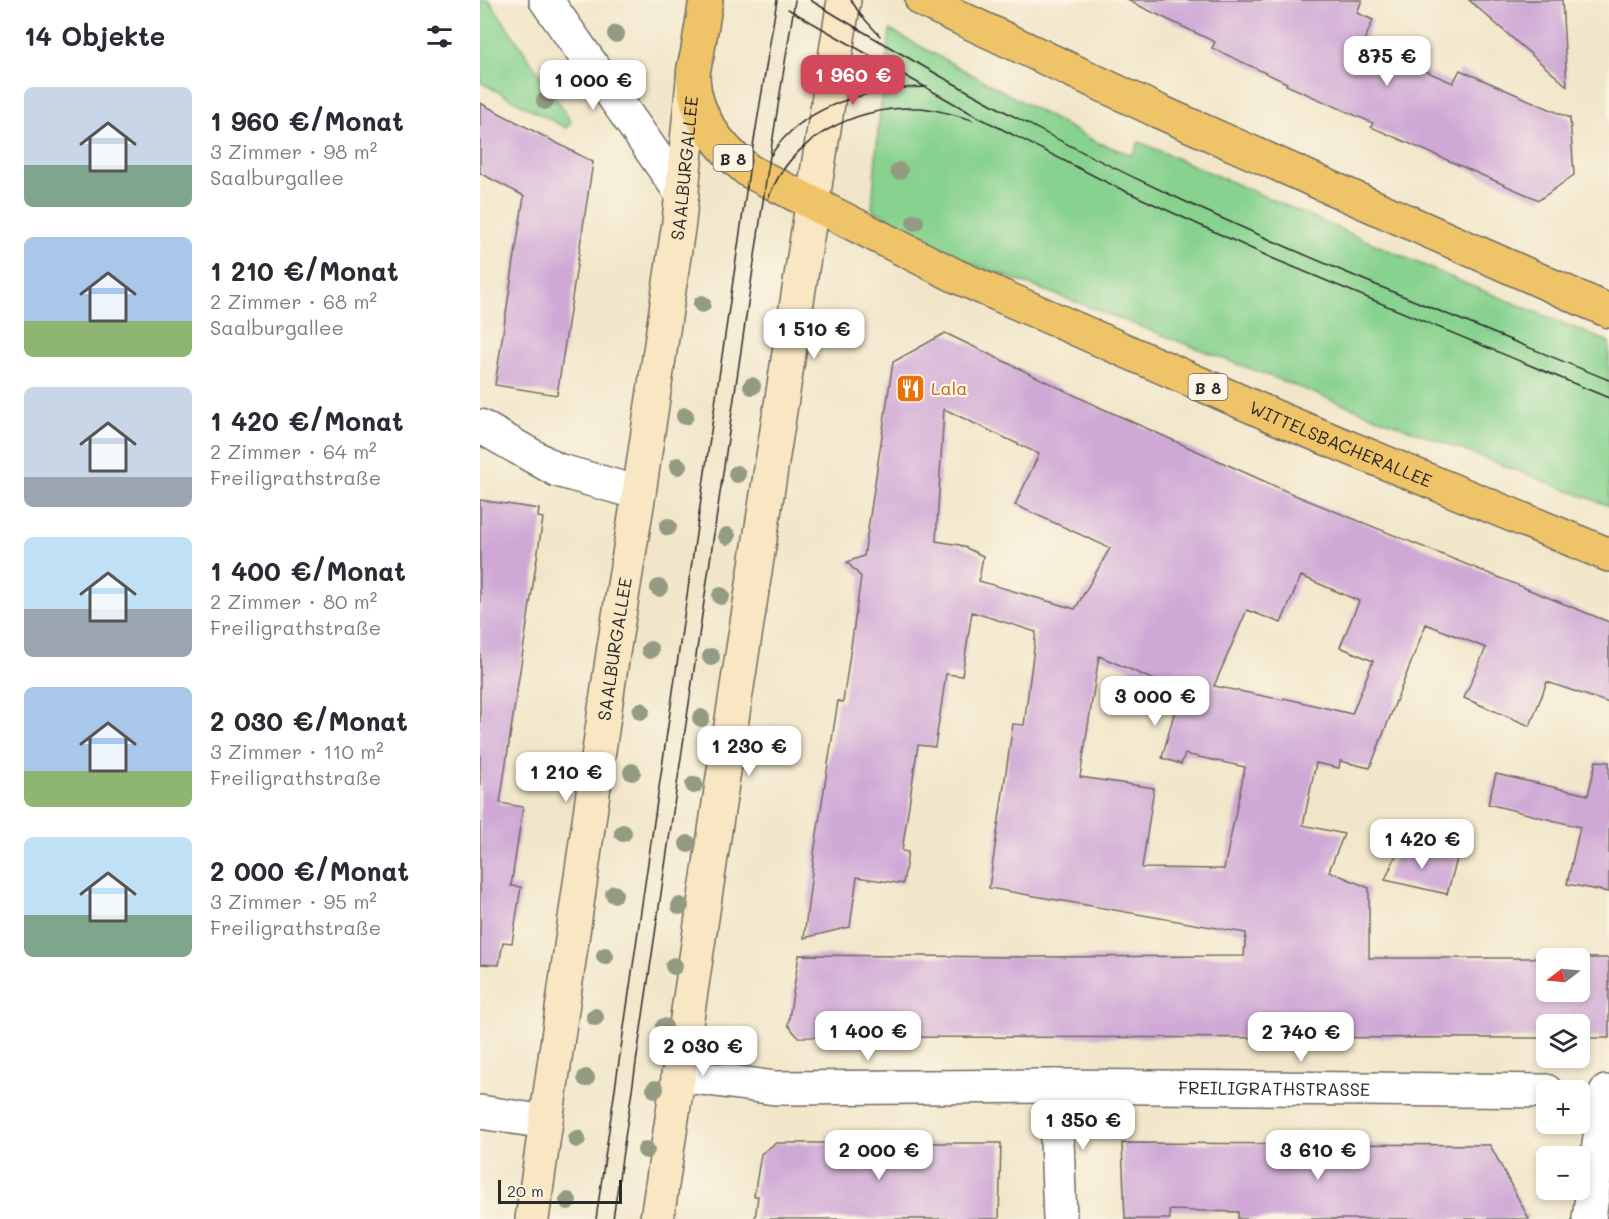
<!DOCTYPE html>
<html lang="de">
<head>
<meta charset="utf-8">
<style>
	:root { --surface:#fff; --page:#f7f7f7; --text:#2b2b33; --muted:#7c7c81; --accent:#d1495b }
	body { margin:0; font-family:Mali,sans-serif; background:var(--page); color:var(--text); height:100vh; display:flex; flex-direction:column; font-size:22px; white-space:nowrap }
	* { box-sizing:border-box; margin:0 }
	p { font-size:20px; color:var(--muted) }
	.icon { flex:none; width:33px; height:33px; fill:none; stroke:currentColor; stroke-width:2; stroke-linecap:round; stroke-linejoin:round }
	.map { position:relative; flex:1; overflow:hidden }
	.sheet { display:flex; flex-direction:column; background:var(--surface); width:480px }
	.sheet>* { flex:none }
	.needle { width:39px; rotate:254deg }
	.fabs { position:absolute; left:1056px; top:948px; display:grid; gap:12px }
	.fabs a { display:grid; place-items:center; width:54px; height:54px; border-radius:9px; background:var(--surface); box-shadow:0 3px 9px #0003; font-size:30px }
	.scale { position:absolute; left:18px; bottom:15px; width:124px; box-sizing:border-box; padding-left:6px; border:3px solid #2b2b2b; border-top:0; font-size:16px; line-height:21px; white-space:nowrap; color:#2b2b2b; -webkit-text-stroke:4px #fcf5e5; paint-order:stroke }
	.price { position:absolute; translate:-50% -51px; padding:0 14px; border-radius:12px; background:#fff; color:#222; font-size:20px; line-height:39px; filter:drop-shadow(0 2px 3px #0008) }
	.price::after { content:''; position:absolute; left:50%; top:36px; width:18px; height:14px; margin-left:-9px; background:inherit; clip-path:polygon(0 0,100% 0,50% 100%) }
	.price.selected { background:var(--accent); color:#fff }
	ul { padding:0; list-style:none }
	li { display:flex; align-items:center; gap:18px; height:150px; padding:0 24px }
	li span { display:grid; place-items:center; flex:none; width:168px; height:120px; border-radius:9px; color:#555 }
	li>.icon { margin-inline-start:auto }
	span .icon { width:72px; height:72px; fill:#fffc; stroke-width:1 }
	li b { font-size:26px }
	h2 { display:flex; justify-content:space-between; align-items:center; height:72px; padding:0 24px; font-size:26px }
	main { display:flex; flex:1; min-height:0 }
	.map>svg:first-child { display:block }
</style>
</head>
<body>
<main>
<section class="sheet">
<h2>14 Objekte<svg class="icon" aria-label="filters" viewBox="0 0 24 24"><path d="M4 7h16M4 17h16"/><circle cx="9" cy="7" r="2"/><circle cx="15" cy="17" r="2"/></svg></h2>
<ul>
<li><span style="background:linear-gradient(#c9d6e8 65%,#7fa58c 0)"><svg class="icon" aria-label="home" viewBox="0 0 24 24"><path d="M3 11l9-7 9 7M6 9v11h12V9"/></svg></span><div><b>1 960 €/Monat</b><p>3 Zimmer · 98 m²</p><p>Saalburgallee</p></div></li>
<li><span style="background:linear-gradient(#a9c7e8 70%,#8fb573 0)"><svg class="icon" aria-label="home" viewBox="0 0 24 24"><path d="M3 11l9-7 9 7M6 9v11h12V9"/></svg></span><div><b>1 210 €/Monat</b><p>2 Zimmer · 68 m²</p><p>Saalburgallee</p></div></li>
<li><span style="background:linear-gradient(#c9d6e8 75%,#9aa5b1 0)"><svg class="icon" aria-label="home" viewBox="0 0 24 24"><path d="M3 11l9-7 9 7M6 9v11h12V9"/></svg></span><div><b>1 420 €/Monat</b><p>2 Zimmer · 64 m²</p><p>Freiligrathstraße</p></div></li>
<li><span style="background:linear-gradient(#bfe0f5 60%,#9aa5b1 0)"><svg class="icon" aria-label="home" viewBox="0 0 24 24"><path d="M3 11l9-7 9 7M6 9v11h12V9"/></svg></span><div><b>1 400 €/Monat</b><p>2 Zimmer · 80 m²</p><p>Freiligrathstraße</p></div></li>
<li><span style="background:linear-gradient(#a9c7e8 70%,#8fb573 0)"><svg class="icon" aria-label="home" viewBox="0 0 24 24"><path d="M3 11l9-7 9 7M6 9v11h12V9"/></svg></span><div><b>2 030 €/Monat</b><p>3 Zimmer · 110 m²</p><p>Freiligrathstraße</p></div></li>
<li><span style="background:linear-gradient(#bfe0f5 65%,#7fa58c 0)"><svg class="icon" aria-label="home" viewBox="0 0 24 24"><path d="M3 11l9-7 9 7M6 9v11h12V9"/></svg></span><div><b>2 000 €/Monat</b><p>3 Zimmer · 95 m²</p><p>Freiligrathstraße</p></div></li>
</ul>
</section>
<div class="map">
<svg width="1129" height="1219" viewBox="0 0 1129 1219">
	<rect width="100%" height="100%" fill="#fcf5e5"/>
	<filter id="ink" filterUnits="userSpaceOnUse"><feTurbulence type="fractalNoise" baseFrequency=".0167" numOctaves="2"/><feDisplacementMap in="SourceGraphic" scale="12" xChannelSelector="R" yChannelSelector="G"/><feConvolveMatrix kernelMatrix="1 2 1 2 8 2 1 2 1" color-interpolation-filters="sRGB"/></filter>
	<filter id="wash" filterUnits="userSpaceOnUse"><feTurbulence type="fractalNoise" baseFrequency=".008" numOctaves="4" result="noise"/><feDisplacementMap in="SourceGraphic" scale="24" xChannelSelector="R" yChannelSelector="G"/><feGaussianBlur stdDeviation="1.35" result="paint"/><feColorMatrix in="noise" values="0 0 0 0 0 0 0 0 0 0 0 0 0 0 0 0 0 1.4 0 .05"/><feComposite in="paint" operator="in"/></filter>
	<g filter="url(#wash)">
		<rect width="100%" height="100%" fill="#f1e6c9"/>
		<!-- green -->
		<path fill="#87d28e" stroke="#597e5c" stroke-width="1.5" d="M0,0H9L91,121L86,128L0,82Z
			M410,30L616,142L652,155L659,142L982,282L1129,342V506L596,302L482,260L392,209L398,130Z"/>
		<g id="blocks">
			<!-- building -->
			<path fill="#cfa8d6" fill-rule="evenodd" d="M647,0H882L877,13L893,20L883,44L973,83L980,70L1090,118L1094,175L1059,200L891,127L893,123L806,85L807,83L732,48L735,42Z
				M989,0H1082L1087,86Z
				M0,103L113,162L77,395L15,385L44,196L0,173Z
				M465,333L619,407L817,496L1129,622V703L1067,682L1050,726L984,698L1006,648L946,624L890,768L860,761L859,768L836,763L823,825L864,834L849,871L889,888V958H1129V1038H1100V1024H1066V1038L318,1037L308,1025L319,955L544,957L764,956L766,933L509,888L533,724L544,725L556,632L492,612L482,676L466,674L455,747L438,745L422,851L428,852L423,884L377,877L370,927L324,938L335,847L358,701L363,702L381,577L367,562L384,556L413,362ZM464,409L559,454L535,505L630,548L595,609L499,581L503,556L480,545L456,541ZM821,576L879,601L860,647L893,661L872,714L804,698L803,700L734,686L767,610L801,623ZM619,656L700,691L682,758L701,764L705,754L765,767L744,869L662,868L674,788L600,777ZM1066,958H1100V992H1066Z
				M0,500L59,509L58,517L63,518L20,803L43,807L31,886L41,887L32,943L23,942L19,965L0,964Z
				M1116,761L1129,762V892L1087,884L1100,827L1008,804L1016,774L1108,795Z
				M920,846L977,859L967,894L905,880Z
				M296,1143H521L519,1219H275L278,1196H274L281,1154Z
				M642,1143L1010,1145L1049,1219H758V1212L689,1210L690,1219H645Z"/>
		</g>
	</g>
	<g filter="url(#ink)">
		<use href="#blocks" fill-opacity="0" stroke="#706c62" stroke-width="1.5"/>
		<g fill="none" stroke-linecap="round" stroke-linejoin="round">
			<defs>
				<g id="minor">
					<path d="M66,0L202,194"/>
					<path d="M0,426L77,470L159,493"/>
					<path id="s1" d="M198,1075L295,1088L575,1086L1066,1091"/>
					<path d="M575,1086L580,1219"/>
					<path d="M0,1112L66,1122"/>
					<path d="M1109,1219L1126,1092"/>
				</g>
				<g id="secondary">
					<path id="s2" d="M52,1219L133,653L159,493L199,222L213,80"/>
					<path d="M177,1219L243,777L364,0"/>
				</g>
				<g id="primary">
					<path id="s3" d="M226,0C223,18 220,37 217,55C215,62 213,71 213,78C215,117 240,148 269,171L476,276L807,422L1129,555"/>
					<path d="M442,0L678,111L1129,311"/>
				</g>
			</defs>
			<!-- minor casing -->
			<use href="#minor" stroke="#706c62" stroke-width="36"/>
			<!-- secondary casing -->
			<use href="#secondary" stroke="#706c62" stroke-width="36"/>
			<!-- primary casing -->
			<use href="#primary" stroke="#706c62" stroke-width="36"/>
			<!-- minor -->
			<use href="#minor" stroke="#fff" stroke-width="33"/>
			<!-- secondary -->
			<use href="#secondary" stroke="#f9e7c3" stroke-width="33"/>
			<!-- primary -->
			<use href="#primary" stroke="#efc469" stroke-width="33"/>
			<!-- tram -->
			<path stroke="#2b2b2b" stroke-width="1.5" d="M330,0C446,70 566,137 689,194C834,262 982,320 1129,380
				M371,0L380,14L400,36
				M308,9L496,116L632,185L794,259L1129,398
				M291,155C295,149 300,142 305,137C339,101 399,87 447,87
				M288,199C311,137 375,106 439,108C457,109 475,115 492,120
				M116,1219L269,171L297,0
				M133,1219L286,181L315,0"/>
		</g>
		<!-- trees -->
		<g fill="#949b83">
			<circle cx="136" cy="34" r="9"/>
			<circle cx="65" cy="101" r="9"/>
			<circle cx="419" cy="171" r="9"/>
			<circle cx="435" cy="222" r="9"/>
			<circle cx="222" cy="304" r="9"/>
			<circle cx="272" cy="386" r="9"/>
			<circle cx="205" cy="416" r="9"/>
			<circle cx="198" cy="466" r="9"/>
			<circle cx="257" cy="474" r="9"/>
			<circle cx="188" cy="527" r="9"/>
			<circle cx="247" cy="536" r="9"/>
			<circle cx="179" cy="588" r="9"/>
			<circle cx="241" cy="596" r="9"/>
			<circle cx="170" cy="650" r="9"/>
			<circle cx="231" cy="657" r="9"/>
			<circle cx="161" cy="711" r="9"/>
			<circle cx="221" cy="718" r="9"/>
			<circle cx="152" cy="772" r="9"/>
			<circle cx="214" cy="785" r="9"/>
			<circle cx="143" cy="833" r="9"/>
			<circle cx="208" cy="844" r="9"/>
			<circle cx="134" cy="894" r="9"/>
			<circle cx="200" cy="906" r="9"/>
			<circle cx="125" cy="956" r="9"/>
			<circle cx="194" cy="966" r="9"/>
			<circle cx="115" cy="1017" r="9"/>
			<circle cx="184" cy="1027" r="9"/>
			<circle cx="106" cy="1078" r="9"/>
			<circle cx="175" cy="1089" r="9"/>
			<circle cx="97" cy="1139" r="9"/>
			<circle cx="166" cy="1150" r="9"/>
			<circle cx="88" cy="1201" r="9"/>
		</g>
	</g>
	<!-- icons -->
	<defs>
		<symbol id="restaurant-square" viewBox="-11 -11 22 22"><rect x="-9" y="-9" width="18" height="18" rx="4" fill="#e8710a" stroke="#fcf5e5"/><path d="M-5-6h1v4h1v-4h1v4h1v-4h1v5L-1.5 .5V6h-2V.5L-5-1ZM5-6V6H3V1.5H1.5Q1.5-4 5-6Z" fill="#fff"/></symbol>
	</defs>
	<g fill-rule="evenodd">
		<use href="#restaurant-square" x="414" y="372" width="33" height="33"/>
	</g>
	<g text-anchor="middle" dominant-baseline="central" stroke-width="4.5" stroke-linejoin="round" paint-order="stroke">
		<!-- shield labels -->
		<g fill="#fcf5e5" stroke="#6a6863" stroke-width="1.5">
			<rect x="233.5" y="145" width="39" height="26" rx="4.5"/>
			<rect x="708.5" y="374" width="39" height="26" rx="4.5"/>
		</g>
		<g font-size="16" font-weight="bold" fill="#2b2b2b">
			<text x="253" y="158">B 8</text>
			<text x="728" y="387">B 8</text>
		</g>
		<!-- street labels -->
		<g font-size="18" fill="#2b2b2b" stroke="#fcf5e5">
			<text stroke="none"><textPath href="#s2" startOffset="1062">SAALBURGALLEE</textPath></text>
			<text stroke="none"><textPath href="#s3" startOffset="843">WITTELSBACHERALLEE</textPath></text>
			<text stroke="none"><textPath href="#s2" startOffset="576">SAALBURGALLEE</textPath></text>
			<text stroke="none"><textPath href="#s1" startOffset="597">FREILIGRATHSTRASSE</textPath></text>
		</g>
		<!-- food labels -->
		<g font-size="18" fill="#c56008" stroke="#fcf5e5" text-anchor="start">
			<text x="451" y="388">Lala</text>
		</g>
	</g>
</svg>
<div class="fabs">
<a><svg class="needle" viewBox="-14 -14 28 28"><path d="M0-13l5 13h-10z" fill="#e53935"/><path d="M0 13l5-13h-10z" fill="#7c7c81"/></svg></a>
<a><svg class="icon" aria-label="layers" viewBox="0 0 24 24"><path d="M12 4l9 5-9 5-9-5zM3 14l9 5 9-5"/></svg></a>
<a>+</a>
<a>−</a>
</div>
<div class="scale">20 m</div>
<b class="price" style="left:907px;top:87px">875 €</b>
<b class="price selected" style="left:373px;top:106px">1 960 €</b>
<b class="price" style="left:113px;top:111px">1 000 €</b>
<b class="price" style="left:334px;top:360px">1 510 €</b>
<b class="price" style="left:675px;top:727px">3 000 €</b>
<b class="price" style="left:269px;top:777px">1 230 €</b>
<b class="price" style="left:86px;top:803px">1 210 €</b>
<b class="price" style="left:942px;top:870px">1 420 €</b>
<b class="price" style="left:388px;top:1062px">1 400 €</b>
<b class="price" style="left:821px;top:1063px">2 740 €</b>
<b class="price" style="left:223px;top:1077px">2 030 €</b>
<b class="price" style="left:603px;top:1151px">1 350 €</b>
<b class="price" style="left:399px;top:1181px">2 000 €</b>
<b class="price" style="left:838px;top:1181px">3 610 €</b>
</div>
</main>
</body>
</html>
